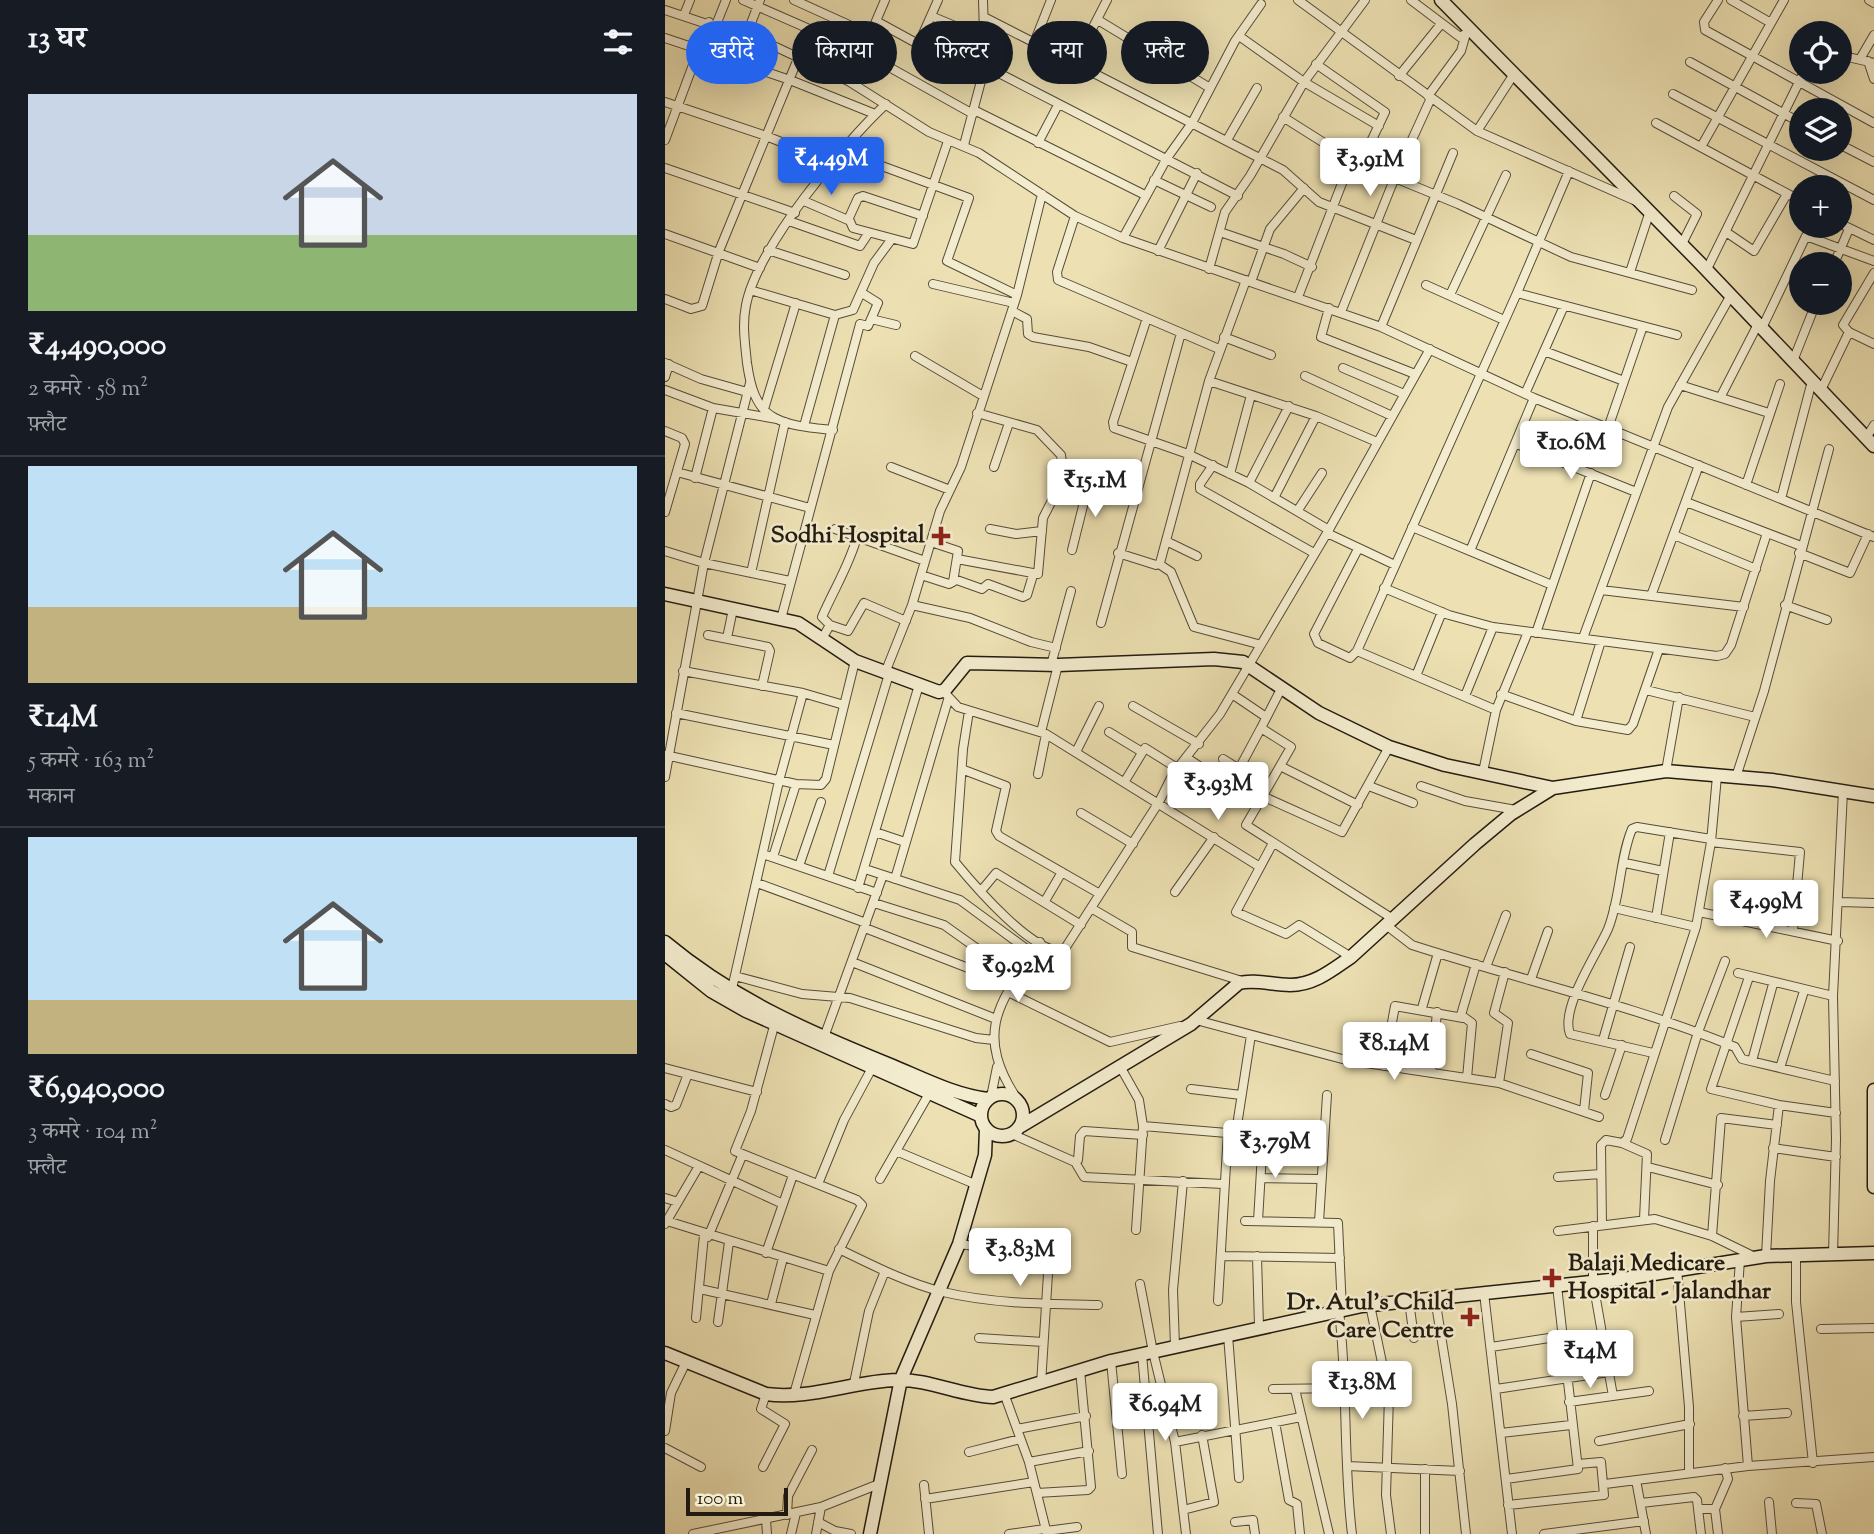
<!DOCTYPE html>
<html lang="hi">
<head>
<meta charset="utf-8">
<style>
	:root { --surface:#171b24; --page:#242831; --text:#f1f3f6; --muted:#9ea1a6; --line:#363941; --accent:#2563eb }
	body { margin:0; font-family:"Sorts Mill Goudy","Noto Serif Devanagari",serif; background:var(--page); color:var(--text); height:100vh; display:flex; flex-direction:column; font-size:26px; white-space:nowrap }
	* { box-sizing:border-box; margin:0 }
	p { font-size:23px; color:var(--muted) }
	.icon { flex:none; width:38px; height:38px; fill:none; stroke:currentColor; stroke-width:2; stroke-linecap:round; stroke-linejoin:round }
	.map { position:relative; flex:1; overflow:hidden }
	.panel { display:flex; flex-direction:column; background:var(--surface); width:665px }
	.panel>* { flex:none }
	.hud { position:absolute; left:21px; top:21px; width:665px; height:63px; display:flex; gap:14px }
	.tools { position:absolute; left:1124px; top:21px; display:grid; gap:14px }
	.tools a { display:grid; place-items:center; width:63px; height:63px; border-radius:50%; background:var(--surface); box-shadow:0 7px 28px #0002; font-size:35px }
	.scale { position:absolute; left:21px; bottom:18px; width:102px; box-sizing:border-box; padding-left:7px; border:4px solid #231b10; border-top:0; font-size:19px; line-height:24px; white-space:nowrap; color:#231b10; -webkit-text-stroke:5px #f3ecce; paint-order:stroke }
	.price { position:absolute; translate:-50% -60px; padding:0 16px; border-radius:7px; background:#fff; color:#222; font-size:23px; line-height:46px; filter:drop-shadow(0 2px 4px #0008) }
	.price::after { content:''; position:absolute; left:50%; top:42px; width:21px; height:16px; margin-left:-10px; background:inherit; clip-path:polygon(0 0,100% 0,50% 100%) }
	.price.current { background:var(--accent); color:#fff }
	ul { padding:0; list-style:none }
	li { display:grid; align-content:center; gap:14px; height:371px; padding:0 28px }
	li+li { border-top:2px solid var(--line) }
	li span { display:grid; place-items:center; height:217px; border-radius:0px; color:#555 }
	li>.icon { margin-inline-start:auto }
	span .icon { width:126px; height:126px; fill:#fffc; stroke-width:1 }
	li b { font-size:30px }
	h2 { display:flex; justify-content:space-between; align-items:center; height:84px; padding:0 28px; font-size:30px }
	.pill { padding:0 24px; border-radius:32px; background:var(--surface); box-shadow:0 7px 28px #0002; font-size:24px; line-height:63px }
	.pill.current { background:var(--accent); color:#fff }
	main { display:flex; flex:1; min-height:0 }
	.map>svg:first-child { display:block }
</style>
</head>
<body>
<main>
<section class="panel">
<h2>13 घर<svg class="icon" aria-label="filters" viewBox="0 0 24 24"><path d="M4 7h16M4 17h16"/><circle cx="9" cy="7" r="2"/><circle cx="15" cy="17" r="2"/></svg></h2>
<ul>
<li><span style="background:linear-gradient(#c9d6e8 65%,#8fb573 0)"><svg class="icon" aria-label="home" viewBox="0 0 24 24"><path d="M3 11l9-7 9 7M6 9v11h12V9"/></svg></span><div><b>₹4,490,000</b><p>2 कमरे · 58 m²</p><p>फ़्लैट</p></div></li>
<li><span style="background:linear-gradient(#bfe0f5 65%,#c2b280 0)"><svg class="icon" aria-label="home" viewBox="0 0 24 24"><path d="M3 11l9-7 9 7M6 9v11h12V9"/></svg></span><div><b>₹14M</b><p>5 कमरे · 163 m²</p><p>मकान</p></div></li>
<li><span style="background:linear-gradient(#bfe0f5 75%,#c2b280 0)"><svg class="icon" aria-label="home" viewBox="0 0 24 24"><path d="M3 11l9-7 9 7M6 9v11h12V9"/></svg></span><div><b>₹6,940,000</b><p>3 कमरे · 104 m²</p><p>फ़्लैट</p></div></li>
</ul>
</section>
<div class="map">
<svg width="1209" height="1534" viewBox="0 0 1209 1534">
	<rect width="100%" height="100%" fill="#ede1b3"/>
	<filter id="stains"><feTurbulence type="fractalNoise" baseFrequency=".00286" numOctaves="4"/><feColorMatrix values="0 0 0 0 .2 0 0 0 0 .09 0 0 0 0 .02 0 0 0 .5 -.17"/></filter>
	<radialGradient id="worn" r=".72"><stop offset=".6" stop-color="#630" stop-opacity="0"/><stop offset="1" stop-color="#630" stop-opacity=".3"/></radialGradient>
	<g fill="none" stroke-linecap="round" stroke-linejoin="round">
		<defs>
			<path id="street" d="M78,0L199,53L308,114
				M129,0L206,35
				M633,0L812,131L971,201
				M746,0L795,37L807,30
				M1053,0L1039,22L1040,30L1209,123
				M1066,0L1106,23
				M1204,0L1209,3
				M0,10L111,47L185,82L264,132L314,153L410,216L458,238L716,327L869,398L1209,537
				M19,15L25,0
				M266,16L321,39
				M319,17L618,170L654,202L751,240
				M433,20L545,88
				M211,21L317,79
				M51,25L61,0
				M81,36L95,0
				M574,36L639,82L714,126
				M0,38L125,80L210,114
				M369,43L386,0
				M253,45L273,0
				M1174,55L1209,63
				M1195,59L1209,35
				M1203,61L1209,79
				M1025,62L1136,123
				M409,64L442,0
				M651,64L720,112L695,165
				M320,66L573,196
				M734,76L776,24
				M185,82L220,0
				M1008,94L1209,200
				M763,96L796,51L800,37
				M0,102L101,136L167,162
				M309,110L480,195
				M618,117L686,160L793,204L906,257L1027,290
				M991,123L1136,201
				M812,131L849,74
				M0,140L44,22
				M562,140L592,88
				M373,143L393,105
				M1174,144L1209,162
				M299,145L320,66L318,0
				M1036,147L1119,0
				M176,151L304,198L282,261L352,295
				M0,168L130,213
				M489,180L546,207
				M1009,196L1032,214L1017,244
				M139,201L183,220L193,198L198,196L258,216
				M410,216L392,272L393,280L554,349
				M184,219L188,228L248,244L283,141
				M124,221L195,246L203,234
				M1174,223L1209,240
				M555,232L619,254L647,267
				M1061,232L1089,251L1122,194
				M0,234L95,268
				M458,238L502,158L527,123L570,41L596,4
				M103,250L180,275
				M493,251L532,173
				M1169,264L1184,229
				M544,269L560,212L585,176L639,82L700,0
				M1042,269L1139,72
				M965,272L985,211
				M1209,273L1178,325L1184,332L1209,344
				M586,282L605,229L639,188
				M268,284L349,303
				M761,285L839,320
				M85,290L170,315L188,310L209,263L226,240
				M852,293L1012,335
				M785,295L841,175
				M633,297L686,160
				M0,299L26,309L37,306L54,251L134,56
				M664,308L656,337L750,374
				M347,311L362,319L363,334L368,337L424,347L467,362
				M676,312L730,177L766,98
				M482,318L448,422L449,428L523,454L584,483L664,530
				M206,319L231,325
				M716,327L788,153
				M1097,328L1141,236L1209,261
				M559,337L606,355
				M879,351L959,381
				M250,356L318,396
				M1128,361L1151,303
				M0,363L36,379L82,392
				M678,368L739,394
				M640,376L727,416
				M0,377L4,364
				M544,381L651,416L712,442
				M1015,385L1104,413
				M0,390L48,408L112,419
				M1156,390L1184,332
				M860,394L899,306
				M1056,396L1093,324
				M99,409L131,303
				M139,426L170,315
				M943,428L978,326
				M168,430C149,428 127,427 110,418C90,408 85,384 82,363C80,343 77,325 81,305C92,248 178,144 221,104
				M0,431L17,438L20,444L0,512
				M1201,438L1209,425
				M852,444L971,492
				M548,465L535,484V489L649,553
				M226,467L285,490
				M329,467L344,423
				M12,472L145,508
				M565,474L586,395
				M399,475L470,495
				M30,478L48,408
				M584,483L624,406
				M1081,485L1115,384
				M609,498L651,416
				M1116,499L1147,381
				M1021,502L1136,546
				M633,510L657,473
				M747,527L887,585
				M170,529L260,561
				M325,529L351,534L377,531
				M662,533L730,565
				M1009,535L1091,569
				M501,541L532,556
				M693,549L649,634L653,643L685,658L692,651L852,293L904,171
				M407,550L424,482
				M0,551L39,563L125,581
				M805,551L869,398
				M453,553L491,565L495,563L544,381L581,280
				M1134,553L1185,573L1203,534
				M292,559L373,574L378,518L399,477L396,455L372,430L312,413
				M494,564L506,572L529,627L593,644
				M86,573L120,422
				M256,575L284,584L288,582L293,551L266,542
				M289,579L317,589L323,584L358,597L362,595L368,575
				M719,588L784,615L828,627L1052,656L1060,654L1066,645L1102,533
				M936,590L1079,607
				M986,596L1034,465
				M247,605L305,618L366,642L391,648
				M1120,605L1162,620
				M116,619L195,324L203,326L213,303L197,293
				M436,623L516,333
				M165,625L183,631L199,603L241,621
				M871,633L926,473
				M43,635L103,647L105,651L97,686
				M158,637L165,625L157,617C169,589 184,566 192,537
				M62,638L68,609
				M918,638L1003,407L1066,295
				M692,651L831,710
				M386,665L406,591
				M18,671L138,693L179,705
				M220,673L247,605L275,511L296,467L352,295L377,194
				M751,676L777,612
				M616,689L596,728L626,747L581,825L728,919
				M981,690L1090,717
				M278,691L293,707L381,734L595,867
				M567,694L601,717
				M836,694L911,721L963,730L968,724L994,649
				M800,696L828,627
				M468,706L534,744
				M304,711L298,749L290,862C308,884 370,957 399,950L494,802L508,774L555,714L662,533L765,349
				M11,713L169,745
				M911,721L936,641
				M376,732L393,665
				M444,732L477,752
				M411,752L434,706
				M0,755L131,784L156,785L161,779L190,661
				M522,758L572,791
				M558,759L603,787
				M615,766L693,805
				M574,769L596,728
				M299,770L341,786L331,831L334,836L435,894
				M1001,771L1014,697
				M818,772L831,710L863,632
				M373,774L381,734
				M0,777L39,563L85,383
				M1071,777L1099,691L1164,449
				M460,781L480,748L512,768
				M704,786L748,803
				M756,786L800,801L851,810
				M597,796L677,832L724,747
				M416,813L468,844
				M210,832L240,842
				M1046,842L1135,852L1128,931
				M608,843L571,912L621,934L634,925L686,957
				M98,854L212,893
				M108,857L131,784
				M960,863L998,871
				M134,866L156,802
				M200,869L295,900L367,953
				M163,876L224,674
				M230,879L283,700
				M92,883L201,923
				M193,888L254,685
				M316,891L331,873L416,925
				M510,892L549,837
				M380,901L397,872
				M1175,902L1209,903
				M209,903L279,925L352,977
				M426,908L467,932V947L577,981
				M949,908L1031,927
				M1034,912L1173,941
				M991,918L1005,832
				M1082,922L1089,887
				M721,925L747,945C855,980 965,1004 1070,1047L1077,1059L1170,1081
				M200,928L347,985
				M187,962L331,1019
				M821,967L841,915
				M1073,973L1168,996
				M70,976L137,994L185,998L311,1038L329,1040
				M1084,977L1046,1089L1114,1105L1171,1113
				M866,979L883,931
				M343,992L445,1042L515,1026
				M66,993L114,781L138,693
				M757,1008L773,953
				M531,1020L681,1060L834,1083L934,1117
				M109,1026L86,1111L70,1151L192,1200L197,1205L164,1271L129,1394
				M158,1040L218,875
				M938,1040L965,947
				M988,1053L905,1034C895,1008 932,954 943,929C956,897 954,860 967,829L972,827L1046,839
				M866,1054L923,1073L919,1111
				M1087,1061L1108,984
				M719,1066L730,1006L798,1018
				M0,1068L92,1092
				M456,1068L474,1100L478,1126L471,1230
				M1115,1068L1139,991
				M766,1073L772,1012
				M802,1078L807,1023L796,1015L811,964
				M834,1083L843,1023L829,1013L840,972
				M526,1089L576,1095
				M940,1095L957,1045
				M326,1097L332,1067
				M352,1099C308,1031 335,1002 375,942
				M0,1104L6,1107L11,1105L23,1074
				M478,1126L598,1136L593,1221
				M571,1132L586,1035
				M347,1134L410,1162L413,1160L415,1136L419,1131L478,1135
				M1000,1140L1033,1032L1060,961
				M957,1143L982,1154L979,1219
				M1108,1148L1171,1157
				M0,1150L118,1204
				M231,1151L312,1185
				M410,1162L419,1177L558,1184
				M983,1167L1053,1185
				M893,1177L936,1174
				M596,1178L656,1179
				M215,1179L265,1092
				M153,1184L179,1120L207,1068
				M0,1198L13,1202
				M2,1221L164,1271
				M580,1221L673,1223L677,1310
				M654,1222L662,1095
				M0,1224L34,1166
				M937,1225L936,1145L941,1140L957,1143L962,1139L1031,927L1046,842L1052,776
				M928,1226V1282L948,1396
				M893,1231L990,1219L1047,1236L1088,1256
				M1047,1236L1056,1118L1112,1125
				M43,1237L77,1156
				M294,1244L356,1252
				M174,1249C207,1265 242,1283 278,1292C329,1304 381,1304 433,1305
				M101,1253L128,1175
				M1168,1255L1171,1139L1168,996L1178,791
				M556,1256L675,1258
				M592,1256L594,1327
				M1101,1256L1105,1181L1114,1105
				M1131,1256V1302L1148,1463
				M1075,1260L1071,1317L1083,1466
				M1012,1269L1024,1407V1472
				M475,1284L488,1352L510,1442L521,1534
				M35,1289L150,1315
				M819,1293L847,1534
				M770,1298L787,1404L801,1534
				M553,1301L563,1131
				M744,1301L749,1338
				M106,1304L118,1258
				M705,1305L724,1396L721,1495L726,1534
				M674,1311C683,1385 678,1460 687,1534
				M1071,1317L1114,1314
				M31,1318L39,1235
				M53,1322L64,1242
				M1156,1329L1209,1328
				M563,1335L574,1478
				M314,1338L378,1342
				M510,1346L508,1290L518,1181
				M826,1347L897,1336
				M477,1354L493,1534
				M446,1361L457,1474
				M189,1383L204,1311L220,1271
				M376,1384L383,1274
				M608,1389L681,1388
				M630,1389L664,1534
				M831,1389L944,1372
				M340,1396L364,1462L382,1534
				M904,1402L984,1391
				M1078,1416L1122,1413
				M610,1422L624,1500L632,1504L635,1534
				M352,1429L421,1416
				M0,1431L6,1393L21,1362
				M836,1433L906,1425
				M934,1441L1025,1424
				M510,1442L636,1417
				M0,1448L36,1467
				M304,1452L355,1439
				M364,1462L424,1451
				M682,1466L795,1471
				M98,1467L120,1424L96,1409L101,1394
				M841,1479L913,1469L892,1286
				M971,1480L981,1534
				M940,1484L1083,1466L1209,1457
				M259,1485L264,1534
				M372,1493L423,1490L426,1487L415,1370
				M260,1499L369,1482
				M1104,1502L1107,1534
				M976,1503L1029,1497L1032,1500L1036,1534
				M1131,1503L1151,1504L1157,1534
				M843,1505L939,1495L936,1462L913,1464
				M1034,1509H1050L1053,1534
				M1050,1509L1063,1479L1060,1468
				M518,1510L549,1502L537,1435
				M122,1515L123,1496L147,1450
				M101,1519L102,1534
				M153,1522L170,1531L186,1534
				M570,1522L588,1520L590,1534
				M381,1531L412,1527
				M28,1534L156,1507L214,1484
				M126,1534L131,1513
				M151,1534L156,1507
				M344,1534L380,1529
				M760,1534V1469
				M879,1534L979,1521"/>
			<path id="secondary" d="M776,0L1034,262L1209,446
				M0,594L133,623L190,661L274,692L280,690L302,663L393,665L549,659L578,662L654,713L724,747L780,765L888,788
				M0,942C71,1001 144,1032 228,1066C259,1079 290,1095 323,1099
				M0,954L46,991L81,1011L316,1116
				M1209,1090V1187
				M316 1115a21 21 0 1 1 42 0a21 21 0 1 1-42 0Z
				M356,1126L526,1024L574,983C590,979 608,985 625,985C649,985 667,970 686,957L810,844L846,814L888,788L1001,771L1107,780L1209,796
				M0,1353L101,1394C144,1400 189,1381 232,1380C264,1379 296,1396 328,1397L446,1361L697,1306L964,1278L1101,1256L1209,1253
				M205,1534L236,1379L294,1244L320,1155L321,1129"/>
		</defs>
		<!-- street casing -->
		<use href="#street" stroke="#564c39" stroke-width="10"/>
		<!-- secondary casing -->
		<use href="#secondary" stroke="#231b10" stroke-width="15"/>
		<!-- street -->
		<use href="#street" stroke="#f3ecce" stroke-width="8"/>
		<!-- secondary -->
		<use href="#secondary" stroke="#f3ecce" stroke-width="12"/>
	</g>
	<!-- markers -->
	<g fill="#8f2418" stroke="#f3ecce" stroke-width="2.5">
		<path d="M272.5 525.5h7v7h7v7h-7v7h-7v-7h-7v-7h7z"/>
		<path d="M883.5 1267.5h7v7h7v7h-7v7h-7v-7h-7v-7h7z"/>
		<path d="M801.5 1306.5h7v7h7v7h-7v7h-7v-7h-7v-7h7z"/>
	</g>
	<g text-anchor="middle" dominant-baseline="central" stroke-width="5" stroke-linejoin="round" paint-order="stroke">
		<!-- poi labels -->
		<g font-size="24" font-weight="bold" fill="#231b10" stroke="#f3ecce" text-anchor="end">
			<text x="260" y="536">Sodhi Hospital</text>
			<text x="903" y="1264" text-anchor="start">Balaji Medicare<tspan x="903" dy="28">Hospital - Jalandhar</tspan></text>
			<text x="789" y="1303">Dr. Atul's Child<tspan x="789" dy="28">Care Centre</tspan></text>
		</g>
	</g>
	<rect width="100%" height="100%" filter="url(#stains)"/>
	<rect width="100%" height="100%" fill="url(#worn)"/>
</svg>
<div class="tools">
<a><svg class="icon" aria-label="locate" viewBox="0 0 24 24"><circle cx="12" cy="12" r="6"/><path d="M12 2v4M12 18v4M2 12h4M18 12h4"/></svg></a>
<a><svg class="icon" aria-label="layers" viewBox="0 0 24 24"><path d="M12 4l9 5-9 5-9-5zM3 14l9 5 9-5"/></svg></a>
<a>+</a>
<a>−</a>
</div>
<div class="scale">100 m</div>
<b class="price current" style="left:166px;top:197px">₹4.49M</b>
<b class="price" style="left:705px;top:198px">₹3.91M</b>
<b class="price" style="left:906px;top:481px">₹10.6M</b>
<b class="price" style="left:430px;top:519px">₹15.1M</b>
<b class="price" style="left:553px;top:822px">₹3.93M</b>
<b class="price" style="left:1101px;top:940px">₹4.99M</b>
<b class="price" style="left:353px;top:1004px">₹9.92M</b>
<b class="price" style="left:729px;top:1082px">₹8.14M</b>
<b class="price" style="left:610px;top:1180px">₹3.79M</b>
<b class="price" style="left:355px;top:1288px">₹3.83M</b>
<b class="price" style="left:925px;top:1390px">₹14M</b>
<b class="price" style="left:697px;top:1421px">₹13.8M</b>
<b class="price" style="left:500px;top:1443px">₹6.94M</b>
<div class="hud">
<a class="pill current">खरीदें</a>
<a class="pill">किराया</a>
<a class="pill">फ़िल्टर</a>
<a class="pill">नया</a>
<a class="pill">फ़्लैट</a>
</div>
</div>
</main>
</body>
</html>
